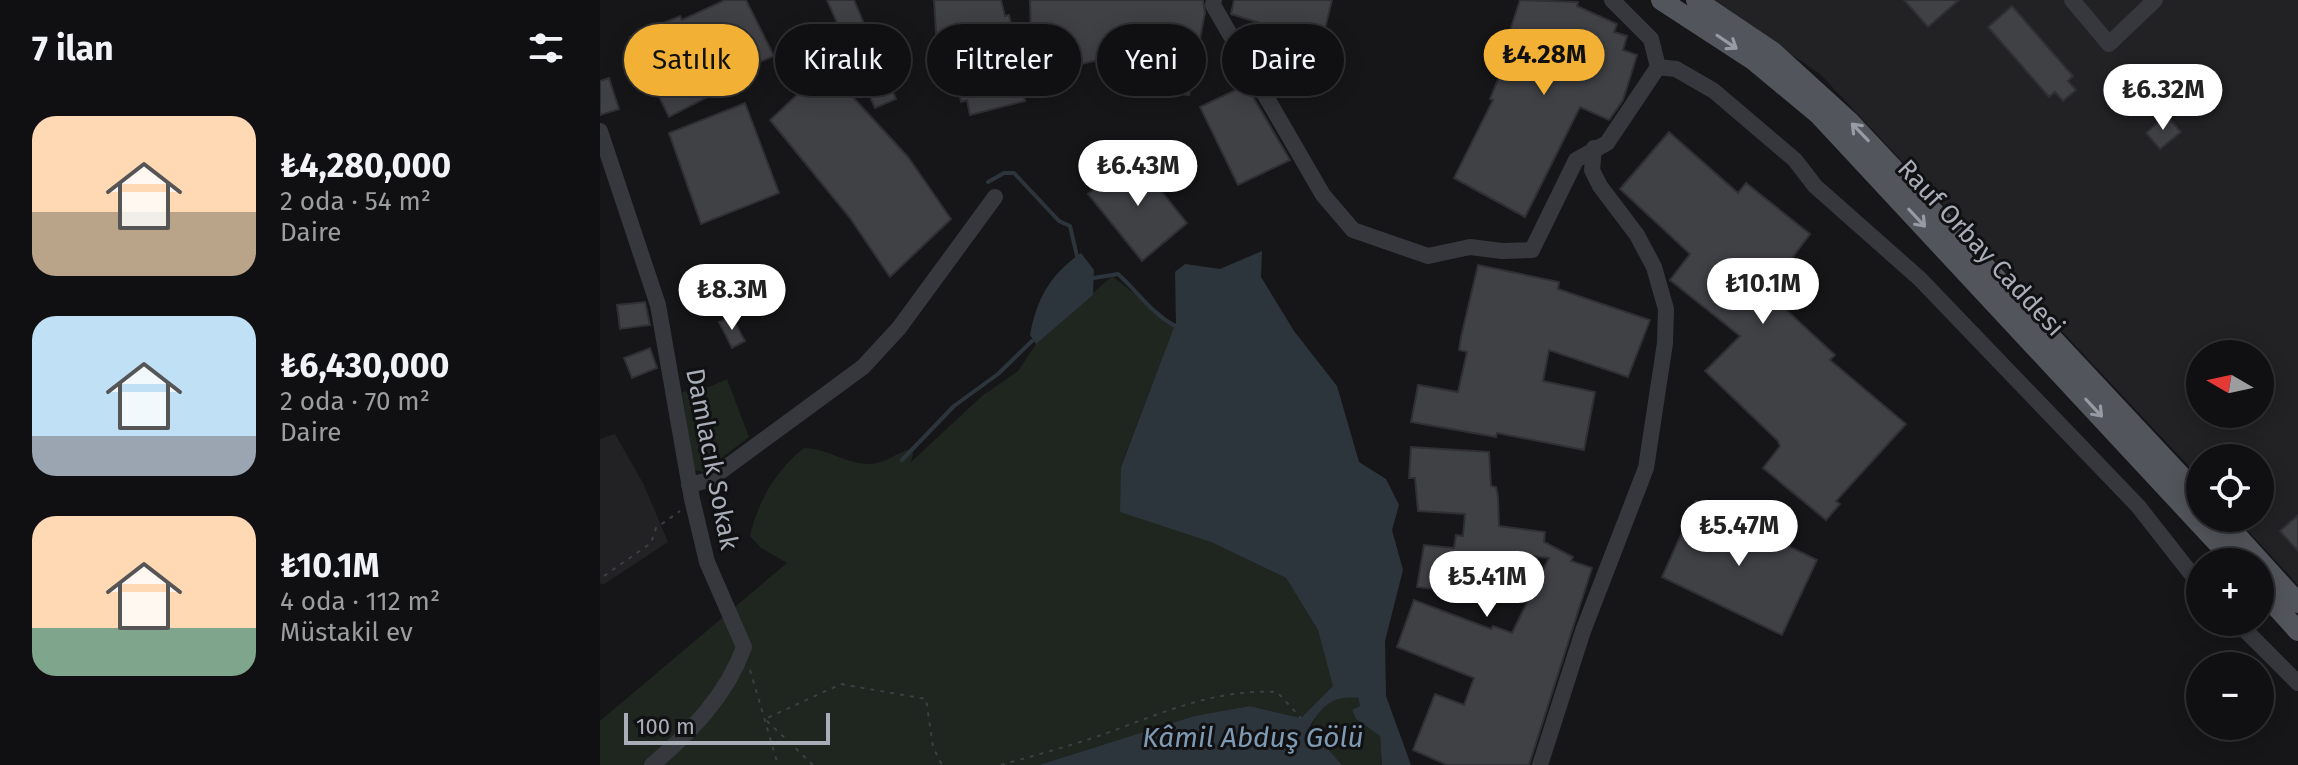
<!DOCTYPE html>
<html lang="tr">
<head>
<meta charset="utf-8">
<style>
	:root { --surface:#101012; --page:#1e1e20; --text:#f1f3f6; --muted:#9c9d9f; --line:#303032; --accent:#f2b134 }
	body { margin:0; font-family:"Fira Sans",sans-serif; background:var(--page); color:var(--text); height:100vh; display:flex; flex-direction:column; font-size:30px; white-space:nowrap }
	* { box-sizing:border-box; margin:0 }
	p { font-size:26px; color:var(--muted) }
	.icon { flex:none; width:44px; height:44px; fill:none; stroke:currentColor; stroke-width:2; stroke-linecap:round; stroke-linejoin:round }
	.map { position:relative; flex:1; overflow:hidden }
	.panel { display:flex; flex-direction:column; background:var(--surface); width:600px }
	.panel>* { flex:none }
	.top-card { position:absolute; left:24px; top:24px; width:760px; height:72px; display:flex; gap:16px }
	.needle { width:52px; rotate:279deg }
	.buttons { position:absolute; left:1586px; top:340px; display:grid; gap:16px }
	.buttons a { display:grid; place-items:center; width:88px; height:88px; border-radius:50%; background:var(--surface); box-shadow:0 4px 20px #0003,0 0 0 2px var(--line); font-size:40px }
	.scale { position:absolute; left:24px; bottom:20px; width:206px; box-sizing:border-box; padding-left:8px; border:4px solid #a8adb8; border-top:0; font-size:22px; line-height:28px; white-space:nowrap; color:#a8adb8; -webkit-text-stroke:6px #111113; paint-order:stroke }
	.price { position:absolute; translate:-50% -68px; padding:0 18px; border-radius:28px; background:#fff; color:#222; font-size:26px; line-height:52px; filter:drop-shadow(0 2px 4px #0008) }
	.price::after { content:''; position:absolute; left:50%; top:48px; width:24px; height:18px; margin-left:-12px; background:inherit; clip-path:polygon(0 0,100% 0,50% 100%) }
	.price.active { background:var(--accent); color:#111 }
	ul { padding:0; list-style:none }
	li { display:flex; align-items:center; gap:24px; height:200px; padding:0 32px }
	li span { display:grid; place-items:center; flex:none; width:224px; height:160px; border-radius:24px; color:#555 }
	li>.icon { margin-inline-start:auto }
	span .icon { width:96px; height:96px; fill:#fffc; stroke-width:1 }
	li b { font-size:34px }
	h2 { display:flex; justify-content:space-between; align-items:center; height:96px; padding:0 32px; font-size:34px }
	.pill { padding:0 28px; border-radius:36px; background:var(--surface); box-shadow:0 4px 20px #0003,0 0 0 2px var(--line); font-size:28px; line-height:72px }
	.pill.active { background:var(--accent); color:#111 }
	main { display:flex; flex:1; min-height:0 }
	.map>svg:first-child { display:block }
</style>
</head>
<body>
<main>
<section class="panel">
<h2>7 ilan<svg class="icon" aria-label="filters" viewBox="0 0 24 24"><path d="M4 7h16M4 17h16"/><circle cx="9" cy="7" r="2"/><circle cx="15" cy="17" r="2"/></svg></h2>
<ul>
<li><span style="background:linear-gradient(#ffd9b3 60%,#b9a48a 0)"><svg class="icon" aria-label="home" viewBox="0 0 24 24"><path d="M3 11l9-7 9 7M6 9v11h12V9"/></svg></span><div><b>₺4,280,000</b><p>2 oda · 54 m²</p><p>Daire</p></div></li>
<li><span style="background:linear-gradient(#bfe0f5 75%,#9aa5b1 0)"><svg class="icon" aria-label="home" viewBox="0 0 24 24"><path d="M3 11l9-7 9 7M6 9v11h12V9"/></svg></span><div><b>₺6,430,000</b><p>2 oda · 70 m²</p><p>Daire</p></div></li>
<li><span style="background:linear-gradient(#ffd9b3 70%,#7fa58c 0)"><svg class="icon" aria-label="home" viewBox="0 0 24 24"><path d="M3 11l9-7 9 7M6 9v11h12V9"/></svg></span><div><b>₺10.1M</b><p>4 oda · 112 m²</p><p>Müstakil ev</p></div></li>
</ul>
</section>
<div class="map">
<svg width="1698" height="765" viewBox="0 0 1698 765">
	<rect width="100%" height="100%" fill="#161618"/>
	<!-- built -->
	<path fill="#222225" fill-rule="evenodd" d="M1112,0H1698V585L1636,518H1660V458H1600V478L1220,74ZM1600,354H1660V414H1600Z
		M15,434L43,483L68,542L3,585L0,583V439Z"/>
	<!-- green -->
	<path fill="#1e261f" d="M512,276L575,326L521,466L611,542L686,578L718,630L734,680L733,686L701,718L650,706L594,716L439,765H0V721L187,563L161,548L150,536C158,501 176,470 204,448C225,448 243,462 266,464C287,465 297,450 314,449L311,462L382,396L418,371L436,344Z
		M127,379L149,437L103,472L94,470L82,392L109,387Z
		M739,696L757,697L760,706L752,710L756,719L780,736L782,765H742L709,730L722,707Z"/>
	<!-- water -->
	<path fill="#2c353c" d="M662,251L661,277L694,331L737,386L759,462L786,479L799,505L792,530L803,570L785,641L786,696L811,765H782L780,736L756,719L752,710L760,706L758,698C732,695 722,706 709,728L742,765H439L594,716L650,706L701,718L733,686L718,630L686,578L611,542L520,512L521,467L576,322L575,272L585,264L620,269Z
		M481,253L494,270L493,295L436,344L430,335C437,298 450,275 481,253Z"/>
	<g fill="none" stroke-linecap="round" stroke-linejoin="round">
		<!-- stream -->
		<path stroke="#2c353c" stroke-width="4" d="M388,182L404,173H414L459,221L470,226L477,256
			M494,278L518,274C538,292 551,313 575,326
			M302,460L354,406L398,374L432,341"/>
	</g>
	<!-- building -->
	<path fill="#404145" stroke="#303034" stroke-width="2" d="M125,0H146L174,56L112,82L117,92L69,117L30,37L80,16L82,20Z
		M227,0H254L296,99L275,108Z
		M334,0H401L405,16L409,15L425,86L421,87L425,101L370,115L367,100L361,102L358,87L350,89L336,32Z
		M430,0H603L605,13L589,95L534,86L540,52L507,53V58L456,70V75L432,76Z
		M634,0H732L720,49L688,40L677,36L678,32L665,29L666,25L631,14Z
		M920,0L978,2L977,6L1017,24L1014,32L1027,36L1023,50L1037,55L1023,100L1009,120L980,107L925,217L854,178L893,100L890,99L911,48L905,46Z
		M1304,0H1359L1328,27Z
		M1412,6L1473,76L1468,81L1476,90L1463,101L1455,92L1449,97L1388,27Z
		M226,68L308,157L351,219L290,277L250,218L170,120Z
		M9,78L19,109L0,115V81Z
		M646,85L690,160L638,185L600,107Z
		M145,103L179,193L101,224L69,133Z
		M1566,115L1581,132L1560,149L1546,133Z
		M1069,132L1138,193L1146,183L1210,234L1167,292L1235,355L1230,360L1306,424L1236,501L1240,504L1226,520L1163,468L1180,446L1178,441L1105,371L1140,336L1070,280L1090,254L1020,189Z
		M533,156L587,223L542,261L488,194Z
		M878,265L959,282L958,289L1050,320L1028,377L949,350L943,381L995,392L984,450L897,433L896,437L811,422L818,385L858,392L867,352L859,350L861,337Z
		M45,302L50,325L20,329L17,305Z
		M132,317L145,341L132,348L119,322Z
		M50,348L57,368L32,378L24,358Z
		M811,447L889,452L891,486L896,487L898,497L899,526L945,532L944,542L973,557L971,561L992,568L929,765H847L813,750L835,694L864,705L874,678L797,647L814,600L891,629L893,626L912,633L949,558L907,553L900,597L817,587L824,545L854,548L856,535L863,536L865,514L818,511L815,478H809Z
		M1096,501L1217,560L1182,635L1062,577Z
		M1698,515V551L1680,531Z"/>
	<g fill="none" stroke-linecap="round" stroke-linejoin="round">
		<!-- path -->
		<path stroke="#3d3f44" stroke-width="2" stroke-dasharray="4 6" stroke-linecap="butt" d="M4,576L51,543L56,528L80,511
			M150,670L178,765
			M213,765L165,719L241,684L326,699L333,747L342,765
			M401,765C439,754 478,744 515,730C569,710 618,689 677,692L701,718"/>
		<!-- minor -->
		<path stroke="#37383d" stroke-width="16" d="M614,0L613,5L723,195L753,230L828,256L870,247L902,251L932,250L976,160L1007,143L1058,67L1076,69L1114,91L1195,160L1215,186L1320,279L1538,506L1600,585
			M1012,0L1051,39L1058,67
			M1472,0L1509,44L1555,0
			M0,131L58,305L92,499L107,562L144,647C127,695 91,732 52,765
			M89,485L109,480L263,367L299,328L395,197
			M1637,622L1698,683
			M940,765L983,631L1046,468L1065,343L1066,309L1054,267L1037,235L1000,186L992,170L994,148"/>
		<!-- major -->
		<path stroke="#53555c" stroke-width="20" d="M1061,0L1153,60L1218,114L1635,562
			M1096,0L1172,51L1251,123L1600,496
			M1621,518L1698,603
			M1660,589L1698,631"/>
	</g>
	<!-- one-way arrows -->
	<defs><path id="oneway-shaft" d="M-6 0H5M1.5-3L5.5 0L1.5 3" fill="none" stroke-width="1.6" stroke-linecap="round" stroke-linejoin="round" transform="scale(2)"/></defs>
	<g stroke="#979ba6">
		<use href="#oneway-shaft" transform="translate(1127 42) rotate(34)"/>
		<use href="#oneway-shaft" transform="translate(1260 132) rotate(-134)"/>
		<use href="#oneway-shaft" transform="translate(1317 218) rotate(47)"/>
		<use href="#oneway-shaft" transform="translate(1494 408) rotate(47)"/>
	</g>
	<g text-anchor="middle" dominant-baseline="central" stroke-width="6" stroke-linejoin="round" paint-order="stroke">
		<!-- street labels -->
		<g font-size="26" fill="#a8adb8" stroke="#111113">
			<text transform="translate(1381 248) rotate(47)">Rauf Orbay Caddesi</text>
			<text transform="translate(112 459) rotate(79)">Damlacık Sokak</text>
		</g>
		<!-- water labels -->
		<g font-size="28" font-style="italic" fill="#7f9bb3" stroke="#111113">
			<text x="653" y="737">Kâmil Abduş Gölü</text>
		</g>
	</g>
</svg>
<div class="buttons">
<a><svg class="needle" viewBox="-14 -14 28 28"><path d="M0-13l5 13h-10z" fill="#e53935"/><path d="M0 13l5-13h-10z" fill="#9c9d9f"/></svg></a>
<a><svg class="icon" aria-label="locate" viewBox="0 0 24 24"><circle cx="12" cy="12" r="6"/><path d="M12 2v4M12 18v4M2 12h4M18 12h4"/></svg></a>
<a>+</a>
<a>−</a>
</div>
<div class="scale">100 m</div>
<b class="price active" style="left:944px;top:97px">₺4.28M</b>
<b class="price" style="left:1563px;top:132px">₺6.32M</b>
<b class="price" style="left:538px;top:208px">₺6.43M</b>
<b class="price" style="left:1163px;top:326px">₺10.1M</b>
<b class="price" style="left:132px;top:332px">₺8.3M</b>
<b class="price" style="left:1139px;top:568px">₺5.47M</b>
<b class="price" style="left:887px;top:619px">₺5.41M</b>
<div class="top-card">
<a class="pill active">Satılık</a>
<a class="pill">Kiralık</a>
<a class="pill">Filtreler</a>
<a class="pill">Yeni</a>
<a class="pill">Daire</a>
</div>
</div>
</main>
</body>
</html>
